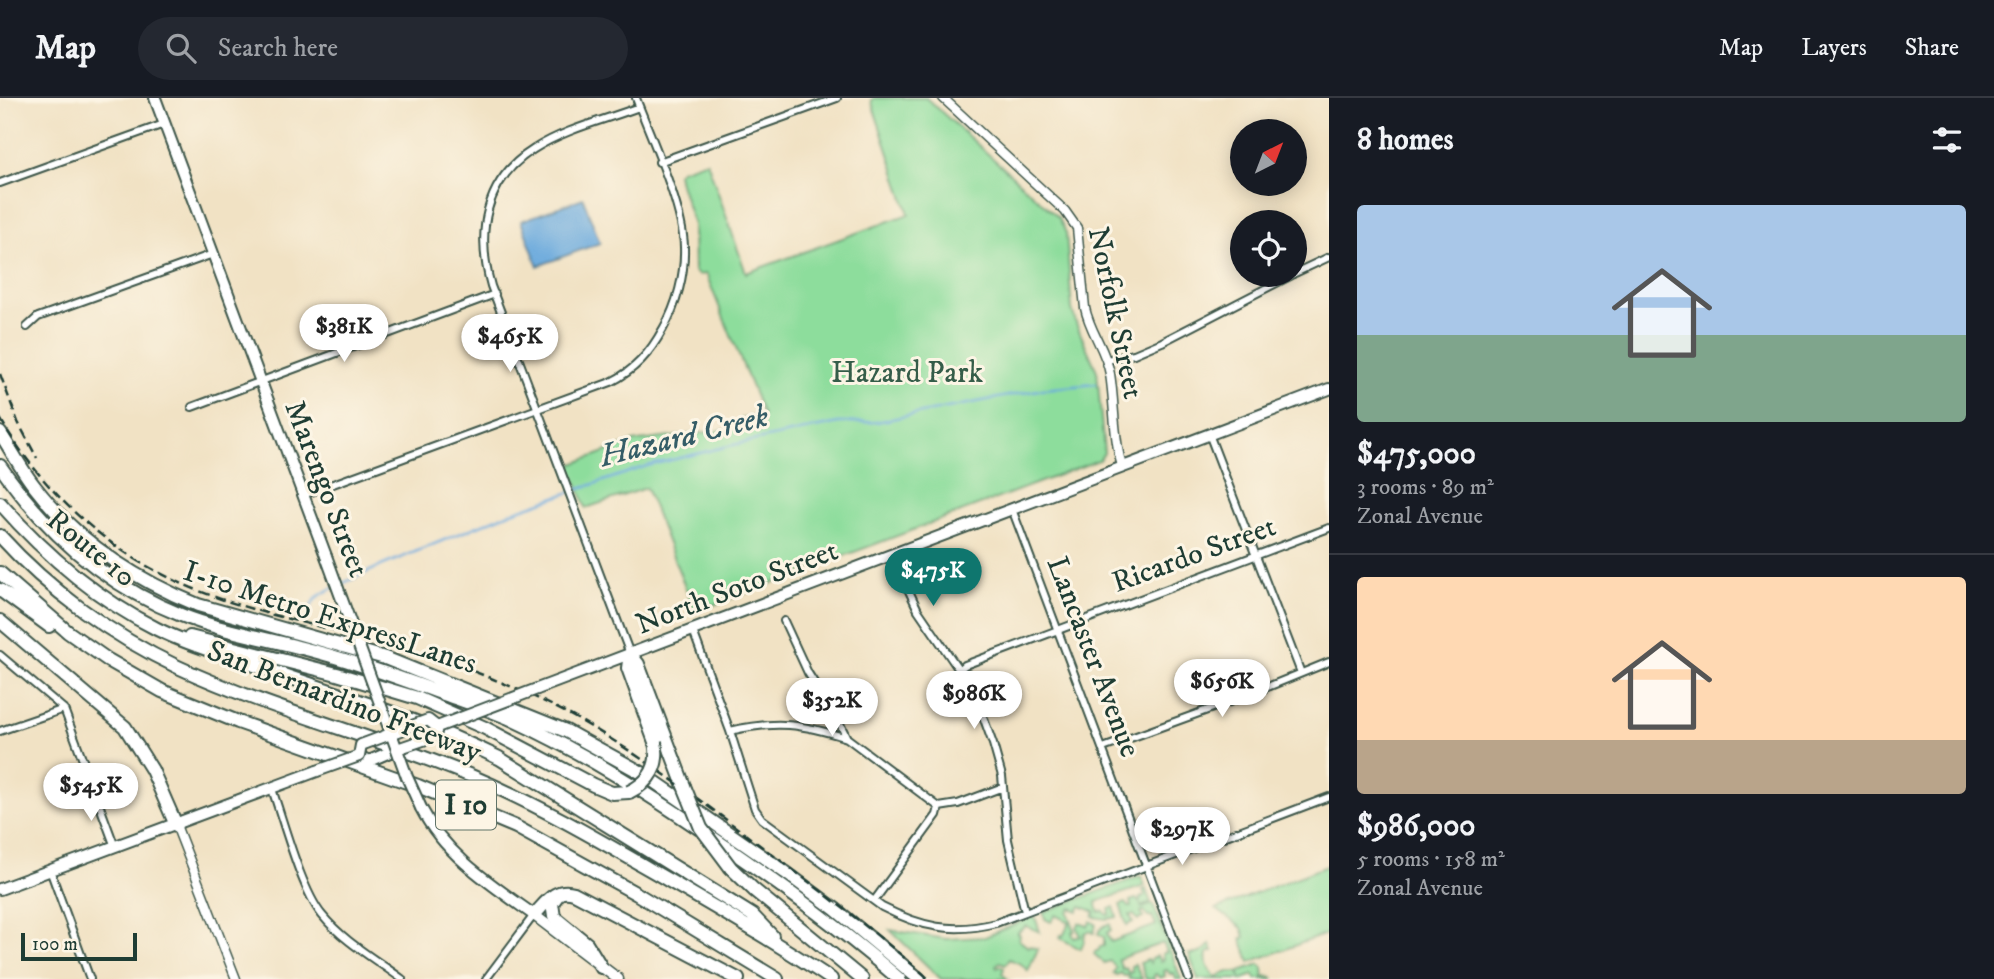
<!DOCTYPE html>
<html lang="en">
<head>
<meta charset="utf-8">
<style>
	:root { --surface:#171b24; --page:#242831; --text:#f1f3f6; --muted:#9ea1a6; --line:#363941; --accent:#0f766e }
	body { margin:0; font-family:"IM FELL DW Pica",serif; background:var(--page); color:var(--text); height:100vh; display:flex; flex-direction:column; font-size:26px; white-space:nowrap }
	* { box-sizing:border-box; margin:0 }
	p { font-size:23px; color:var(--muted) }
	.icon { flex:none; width:38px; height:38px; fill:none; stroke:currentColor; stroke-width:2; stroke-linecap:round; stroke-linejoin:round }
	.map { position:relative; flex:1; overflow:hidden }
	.panel { display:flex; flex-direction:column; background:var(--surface); width:665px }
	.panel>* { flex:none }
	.needle { width:46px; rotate:42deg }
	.fabs { position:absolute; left:1230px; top:21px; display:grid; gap:14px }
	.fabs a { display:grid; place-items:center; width:77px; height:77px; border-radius:50%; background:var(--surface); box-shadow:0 4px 18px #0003; font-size:35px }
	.scale { position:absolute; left:21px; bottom:18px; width:116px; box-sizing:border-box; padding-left:7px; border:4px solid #1f3d34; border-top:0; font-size:19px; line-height:24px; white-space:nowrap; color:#1f3d34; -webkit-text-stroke:5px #fcf5e5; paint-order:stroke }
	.price { position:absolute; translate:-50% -60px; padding:0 16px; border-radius:24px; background:#fff; color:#222; font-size:23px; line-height:46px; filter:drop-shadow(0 2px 4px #0008) }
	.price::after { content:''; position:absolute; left:50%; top:42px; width:21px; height:16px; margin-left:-10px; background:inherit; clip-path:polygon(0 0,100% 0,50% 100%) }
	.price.selected { background:var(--accent); color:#fff }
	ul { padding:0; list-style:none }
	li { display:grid; align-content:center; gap:14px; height:371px; padding:0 28px }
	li+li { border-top:2px solid var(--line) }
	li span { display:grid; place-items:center; height:217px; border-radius:7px; color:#555 }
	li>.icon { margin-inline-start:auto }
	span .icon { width:126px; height:126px; fill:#fffc; stroke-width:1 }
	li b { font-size:30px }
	h2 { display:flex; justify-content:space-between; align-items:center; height:84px; padding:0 28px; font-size:30px }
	header { display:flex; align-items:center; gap:42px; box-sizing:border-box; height:98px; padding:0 35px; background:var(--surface); border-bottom:2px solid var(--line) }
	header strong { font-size:33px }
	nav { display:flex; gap:38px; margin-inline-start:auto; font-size:24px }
	.search { width:490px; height:63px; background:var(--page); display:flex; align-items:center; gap:18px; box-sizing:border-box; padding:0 24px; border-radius:38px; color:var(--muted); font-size:26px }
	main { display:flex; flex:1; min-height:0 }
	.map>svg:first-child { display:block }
</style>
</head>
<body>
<header>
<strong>Map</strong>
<div class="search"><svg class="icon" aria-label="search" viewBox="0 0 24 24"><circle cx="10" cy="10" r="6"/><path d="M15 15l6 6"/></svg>Search here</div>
<nav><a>Map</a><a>Layers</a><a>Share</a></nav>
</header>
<main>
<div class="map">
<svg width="1329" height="881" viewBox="0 0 1329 881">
	<rect width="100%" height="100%" fill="#fcf5e5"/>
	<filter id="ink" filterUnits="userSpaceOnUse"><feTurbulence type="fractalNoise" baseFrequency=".0143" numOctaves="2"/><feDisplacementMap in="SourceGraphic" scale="14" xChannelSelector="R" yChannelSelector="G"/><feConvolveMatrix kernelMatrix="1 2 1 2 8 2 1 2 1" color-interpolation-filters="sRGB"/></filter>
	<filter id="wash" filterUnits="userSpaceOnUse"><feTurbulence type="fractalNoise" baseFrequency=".00686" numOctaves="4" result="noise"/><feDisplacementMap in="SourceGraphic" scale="28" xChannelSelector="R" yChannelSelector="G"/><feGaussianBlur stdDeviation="1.57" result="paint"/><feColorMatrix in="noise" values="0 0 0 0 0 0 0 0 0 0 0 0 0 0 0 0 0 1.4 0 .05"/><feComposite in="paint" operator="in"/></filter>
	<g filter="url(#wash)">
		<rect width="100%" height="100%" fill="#f1e2c4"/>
		<!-- green -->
		<path fill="#8ddd9c" stroke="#568d68" stroke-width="2" d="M875,0H926L1059,120L1066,135L1072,211L1077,228L1097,273L1104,355L1099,362L695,514L646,390L586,410L570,367L632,344L732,331L743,328L741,321L763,317L706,176L698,177L694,173L693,126L677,76L680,72L707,63L746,175L909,116L871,2Z
			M1329,767V835L1250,864L1241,841L1245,839L1242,830L1216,811Z
			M1141,778L1145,788L1096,804L1099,814L1104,813L1107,817L1110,816L1109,811L1114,809L1117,819L1107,821L1093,819L1095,814L1081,808L1078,813L1071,810L1068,814L1075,833L1072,834L1074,840L1081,838L1077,830L1079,825L1088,828L1091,823L1096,826L1094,835L1089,833L1085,835L1084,844L1080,851L1060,840L1061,837L1063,838L1070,824L1056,817L1051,824L1045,821L1043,814Z
			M1146,791L1151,805L1141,808L1142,810L1153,806L1181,881H1176L1174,875L1170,876L1167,872L1164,873L1165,878L1160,880L1156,876L1154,877V881H1146L1140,865L1147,862L1150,865L1151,861L1157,858L1160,863L1163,862L1162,856L1167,854L1163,845L1118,861L1122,871L1125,870L1129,875L1132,874L1131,868L1135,866L1142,881H1129L1128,877L1124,878L1121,875L1117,877L1113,875L1116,870L1110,863L1104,865L1094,856L1095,853H1098L1100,849L1104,848V839L1098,836C1099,831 1104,827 1110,826L1111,832L1107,835L1111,844L1156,827L1152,818L1148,819L1144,813L1141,814L1143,820L1138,822L1134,817H1130L1133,824L1127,827L1120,807L1125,805L1128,809H1131L1130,803L1136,801L1140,805V800L1145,797L1143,792Z
			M1032,819H1035L1040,834L1026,828L1017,835L1020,837L1019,842L1028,849L1030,848L1038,851L1028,873L1021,866L1009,861L1006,866L1000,864L996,867L997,870L1000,868L1004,870L1002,876L1008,881H941L890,832L946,841L985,839Z
			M1210,846L1213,853L1207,855C1205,866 1208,872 1216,879L1228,874H1238L1240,877V873L1260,866L1263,870L1264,879L1268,878L1274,881H1256L1254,877L1243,881H1198L1189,856C1199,857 1204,854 1210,846Z"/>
		<!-- water -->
		<path fill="#69a9dd" stroke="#447388" stroke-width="2" d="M583,100L600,145L538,168L521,123Z"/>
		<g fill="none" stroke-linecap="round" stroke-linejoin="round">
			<!-- stream -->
			<path stroke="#69a9dd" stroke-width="2.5" d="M339,487L381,468L512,414L647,368L733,347L838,325L876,324L1043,291L1096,286
				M310,512C313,499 322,496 333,490"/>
		</g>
	</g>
	<g filter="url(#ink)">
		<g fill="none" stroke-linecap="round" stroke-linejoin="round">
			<defs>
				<path id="minor" d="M659,64L837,0
					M0,85L164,26
					M1295,175L1329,159
					M27,229L38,219L213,156
					M1107,262L1134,256L1162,244L1292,177
					M192,309L495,196
					M1209,336L1301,575
					M303,397L611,284C635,272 650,255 663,231C677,207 685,176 684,149C683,108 651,40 636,0
					M1012,411L1189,881
					M892,457L918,512L959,572L981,613L993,646L1002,678L1008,742L1025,814
					M784,523L808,575L839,624L847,640L939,709
					M693,533L730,633L755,711L762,721L882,809C921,829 952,836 996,825L1329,699
					M630,556L491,188C476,135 484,82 534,51C565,31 605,22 639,9
					M0,557L64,611L115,749
					M959,572L965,567L1329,430
					M0,633L64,611
					M730,633C777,622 802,626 847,640
					M1103,650L1243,599L1329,564
					M272,691C284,725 301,791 322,817C343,843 375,861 402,881
					M50,772L90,881
					M874,803L937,717L939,709L958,706L1003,689
					M486,881L534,817"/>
				<path id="tertiary" d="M943,0L1065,113L1077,130L1085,210C1090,234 1106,252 1110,276C1115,307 1113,338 1122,368
					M176,727L236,881"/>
				<path id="secondary" d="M534,817L618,881"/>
				<path id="primary" d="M155,0L326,458
					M537,591L1329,291
					M359,658L369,663L397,651
					M421,710C445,757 492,787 534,817
					M0,791L317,673"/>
				<path id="motorway" d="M0,335C12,353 22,373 35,389C78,445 134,481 198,507L385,560L566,633L642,675L785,774L835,811L919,881
					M0,368C46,434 105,487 181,517C219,532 259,539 298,549C348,561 396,579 444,596C466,604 488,611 509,620C585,655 654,699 723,747C784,789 843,832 899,881
					M0,405C44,455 97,501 157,531C193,549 233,559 271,573C348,599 426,624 499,660L752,817L772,838
					M0,438C49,492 112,538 178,569C273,613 375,638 471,678C540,707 604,745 668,782C723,814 778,845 831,881
					M0,475L68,534L108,562L162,593L238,624L418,688L516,729L637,796L777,881
					M0,492L49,528
					M0,523L125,629L152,672L176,727
					M190,539L337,576L417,600L485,630L593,687L612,695L629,694
					M630,556L638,566L684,688
					M630,556L628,570L655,644
					M731,770L754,792L862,881
					M558,797L552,805L554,819L587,846L601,869
					M534,817C546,805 555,789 574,795L738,881"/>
			</defs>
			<!-- minor casing -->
			<use href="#minor" stroke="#3e564a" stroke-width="10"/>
			<!-- tertiary casing -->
			<use href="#tertiary" stroke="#3e564a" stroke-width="11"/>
			<!-- secondary casing -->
			<use href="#secondary" stroke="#3e564a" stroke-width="13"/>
			<!-- primary casing -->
			<use href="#primary" stroke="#3e564a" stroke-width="14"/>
			<!-- motorway casing -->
			<use href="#motorway" stroke="#3e564a" stroke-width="16"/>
			<!-- minor -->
			<use href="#minor" stroke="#fff" stroke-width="6"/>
			<!-- tertiary -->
			<use href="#tertiary" stroke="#fff" stroke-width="8"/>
			<!-- secondary -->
			<use href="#secondary" stroke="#fff" stroke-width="10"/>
			<!-- primary -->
			<use href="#primary" stroke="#fff" stroke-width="10"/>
			<!-- motorway -->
			<use href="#motorway" stroke="#fff" stroke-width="12"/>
			<!-- rail -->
			<path stroke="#1f3d34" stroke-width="2.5" stroke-dasharray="10 5" stroke-linecap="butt" d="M0,276L18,324L37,360
				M0,320C39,388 100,447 172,481C249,518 335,529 417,554C459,567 501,583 541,602C615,638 680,687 745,736C808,783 870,829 929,881"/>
			<defs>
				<path id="primary-bridge" d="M326,458L407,679L421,710
					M437,629L537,591
					M397,651L435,638L437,629
					M317,673L359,658L361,647L428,622L437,629"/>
				<path id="motorway-bridge" d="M684,688L701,730L731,770
					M629,694C650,684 660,667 655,644"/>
			</defs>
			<!-- primary-bridge casing -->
			<use href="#primary-bridge" stroke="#3e564a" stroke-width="14" stroke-linecap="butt"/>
			<!-- motorway-bridge casing -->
			<use href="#motorway-bridge" stroke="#3e564a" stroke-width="16" stroke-linecap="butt"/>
			<!-- primary-bridge -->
			<use href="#primary-bridge" stroke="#fff" stroke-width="10"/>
			<!-- motorway-bridge -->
			<use href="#motorway-bridge" stroke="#fff" stroke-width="12"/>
		</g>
	</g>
	<g text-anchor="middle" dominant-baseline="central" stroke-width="6" stroke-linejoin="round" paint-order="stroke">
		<!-- shield labels -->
		<rect fill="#fcf5e5" stroke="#617469" stroke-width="2" x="436" y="682.5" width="60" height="49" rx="5"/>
		<g font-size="28" font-weight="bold" fill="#1f3d34">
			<text x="466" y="707">I 10</text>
		</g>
		<!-- street labels -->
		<g font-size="30" fill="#1f3d34" stroke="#fcf5e5">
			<text transform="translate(1115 215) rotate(78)">Norfolk Street</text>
			<text transform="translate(326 391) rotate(69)">Marengo Street</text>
			<text transform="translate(91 451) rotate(39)">Route 10</text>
			<text transform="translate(1194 457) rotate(-20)">Ricardo Street</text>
			<text transform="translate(737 490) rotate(-21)">North Soto Street</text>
			<text transform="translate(330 520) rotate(18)">I-10 Metro ExpressLanes</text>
			<text transform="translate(1093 559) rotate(69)">Lancaster Avenue</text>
			<text transform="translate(344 604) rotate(21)">San Bernardino Freeway</text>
		</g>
		<!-- park labels -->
		<g font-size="30" fill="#355d49" stroke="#fcf5e5">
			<text x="907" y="275">Hazard Park</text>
		</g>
		<!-- water labels -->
		<g font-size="32" font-style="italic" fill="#355d67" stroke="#fcf5e5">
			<text transform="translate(684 339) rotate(-14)">Hazard Creek</text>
		</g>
	</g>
</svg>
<div class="fabs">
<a><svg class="needle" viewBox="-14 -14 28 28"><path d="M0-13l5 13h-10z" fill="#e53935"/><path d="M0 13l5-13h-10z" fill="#9ea1a6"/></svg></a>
<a><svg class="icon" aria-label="locate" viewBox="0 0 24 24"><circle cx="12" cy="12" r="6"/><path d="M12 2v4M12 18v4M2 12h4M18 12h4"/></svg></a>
</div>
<div class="scale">100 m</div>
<b class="price" style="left:344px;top:266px">$381K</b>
<b class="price" style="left:510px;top:276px">$465K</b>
<b class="price selected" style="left:933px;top:510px">$475K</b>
<b class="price" style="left:1222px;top:621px">$656K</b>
<b class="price" style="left:974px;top:633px">$986K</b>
<b class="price" style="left:832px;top:640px">$352K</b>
<b class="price" style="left:91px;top:725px">$545K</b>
<b class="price" style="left:1182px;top:769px">$297K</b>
</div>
<section class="panel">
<h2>8 homes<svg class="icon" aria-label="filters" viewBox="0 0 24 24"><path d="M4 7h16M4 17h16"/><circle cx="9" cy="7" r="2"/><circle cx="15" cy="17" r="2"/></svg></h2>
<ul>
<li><span style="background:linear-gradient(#a9c7e8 60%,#7fa58c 0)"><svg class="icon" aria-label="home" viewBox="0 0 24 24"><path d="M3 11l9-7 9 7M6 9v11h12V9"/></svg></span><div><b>$475,000</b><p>3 rooms · 89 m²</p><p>Zonal Avenue</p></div></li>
<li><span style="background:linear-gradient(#ffd9b3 75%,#b9a48a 0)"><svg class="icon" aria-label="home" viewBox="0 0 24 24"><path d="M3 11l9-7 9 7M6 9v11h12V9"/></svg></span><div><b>$986,000</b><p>5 rooms · 158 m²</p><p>Zonal Avenue</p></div></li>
</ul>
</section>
</main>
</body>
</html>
